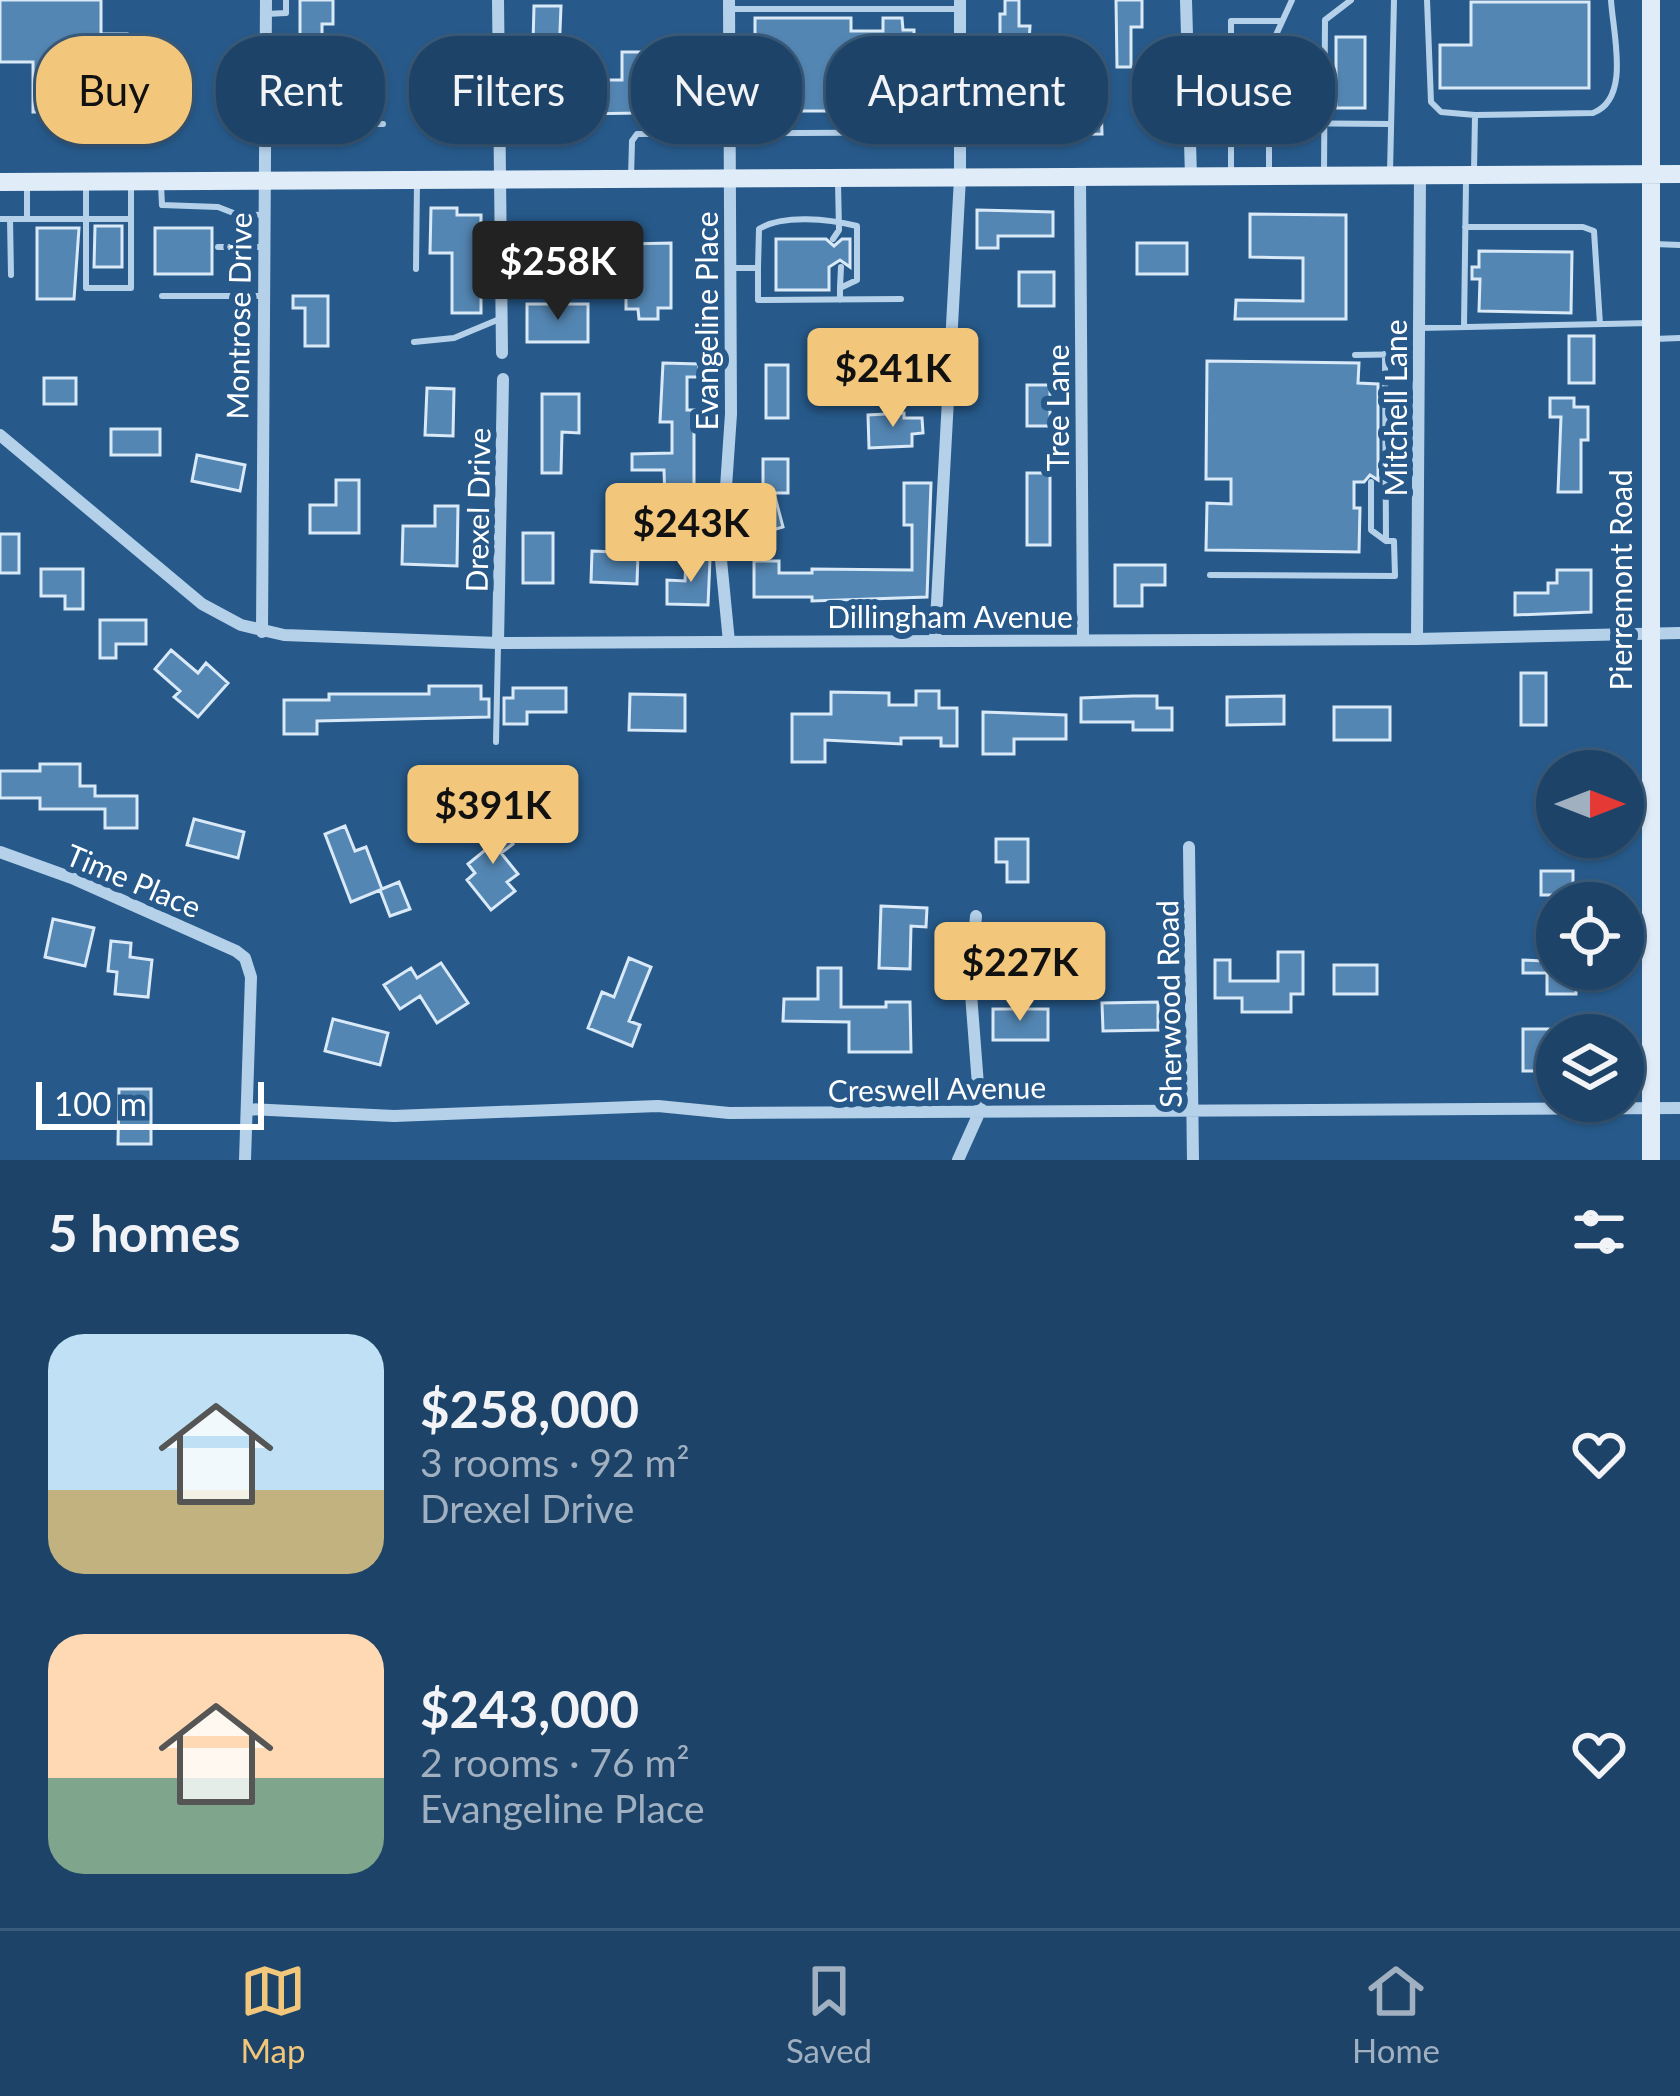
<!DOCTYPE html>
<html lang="en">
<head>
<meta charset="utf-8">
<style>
	:root { --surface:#1d4468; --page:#254b6e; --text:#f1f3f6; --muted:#a0b0c0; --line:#3b5c7c; --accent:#f2c77b }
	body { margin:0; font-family:Lato,sans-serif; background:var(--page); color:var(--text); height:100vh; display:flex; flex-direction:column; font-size:45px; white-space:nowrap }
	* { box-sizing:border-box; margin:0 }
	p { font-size:39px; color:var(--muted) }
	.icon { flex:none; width:66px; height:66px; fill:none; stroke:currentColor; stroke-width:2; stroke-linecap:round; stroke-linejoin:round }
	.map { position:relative; height:1160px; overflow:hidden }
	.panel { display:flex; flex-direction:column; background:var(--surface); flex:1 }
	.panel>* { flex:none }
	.guide { position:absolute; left:36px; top:36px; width:1608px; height:108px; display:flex; gap:24px }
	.needle { width:78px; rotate:90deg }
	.fabs { position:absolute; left:1536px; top:750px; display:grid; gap:24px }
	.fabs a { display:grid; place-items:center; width:108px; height:108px; border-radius:50%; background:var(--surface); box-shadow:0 3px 9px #0004,0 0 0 3px var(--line); font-size:60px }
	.scale { position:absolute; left:36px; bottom:30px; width:228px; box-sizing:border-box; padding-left:12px; border:6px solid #fff; border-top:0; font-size:33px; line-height:42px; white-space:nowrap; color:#fff; -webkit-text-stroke:9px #275a8b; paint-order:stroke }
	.price { position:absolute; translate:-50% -102px; padding:0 27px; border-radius:12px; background:var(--accent); color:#111; font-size:39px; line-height:78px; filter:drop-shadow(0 3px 6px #0008) }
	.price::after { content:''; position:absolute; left:50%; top:72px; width:36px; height:27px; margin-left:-18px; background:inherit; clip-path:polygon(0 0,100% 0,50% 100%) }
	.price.selected { background:#222; color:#fff }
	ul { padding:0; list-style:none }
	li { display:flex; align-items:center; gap:36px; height:300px; padding:0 48px }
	li span { display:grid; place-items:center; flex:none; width:336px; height:240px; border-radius:36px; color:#555 }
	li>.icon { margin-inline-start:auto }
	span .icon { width:144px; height:144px; fill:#fffc; stroke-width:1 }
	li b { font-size:51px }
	h2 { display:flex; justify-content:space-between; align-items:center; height:144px; padding:0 48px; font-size:51px }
	.pill { padding:0 42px; border-radius:48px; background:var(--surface); box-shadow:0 3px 9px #0004,0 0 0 3px var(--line); font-size:42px; line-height:108px }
	.pill.selected { background:var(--accent); color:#111 }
	.dock { display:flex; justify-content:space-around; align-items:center; height:168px; border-top:3px solid var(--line); background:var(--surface); font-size:33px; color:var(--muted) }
	.dock a { display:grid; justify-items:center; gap:6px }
	.dock .selected { color:var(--accent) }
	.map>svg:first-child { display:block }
</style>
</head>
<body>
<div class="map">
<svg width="1680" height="1160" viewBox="0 0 1680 1160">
	<rect width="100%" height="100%" fill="#275a8b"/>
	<!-- building -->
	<path fill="#5486b3" stroke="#d9e9f7" stroke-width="3" d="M0,0H101V34H127V48H101V112H33V62H0Z
		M300,0H333V24H322V94H300Z
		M1005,0H1019V26H1030L1027,72H1000V14H1005Z
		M1116,0H1142V27H1131V67H1117Z
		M1471,2H1589V88H1440V45H1471Z
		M534,6H561L558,80H622V52H695V112L525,115V80H532Z
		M755,18H851V31H883V18H902L903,30H914V123H884V111H755Z
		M1336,37H1365V108H1336Z
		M1101,101L1102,134L1001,135V102Z
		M431,208H457V215H481V313H452V253H430Z
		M977,210L1053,212V236H998V248H977Z
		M1250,214L1346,215V319H1235L1236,300L1303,301V258L1250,257Z
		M95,226H122V267H94Z
		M37,228H79L74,299H37Z
		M155,228H212V274H155Z
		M776,239H826L834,246L842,239H850V267L840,260L829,267V290H776Z
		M671,243V308H658V319H639L638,309H626V244Z
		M1137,243H1187V274H1137Z
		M1479,251L1572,252L1571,313L1479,311L1480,279H1472V267H1479Z
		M1019,272H1054V306H1019Z
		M293,296H328V346H305V308H293Z
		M527,304H588V342H527Z
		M1569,336H1594V383H1569Z
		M1207,361L1359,363L1358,383L1378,384V480L1370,475L1364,482H1354V508H1360L1359,552L1206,550L1207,503L1231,504V479H1206Z
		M663,363L699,364V377H687V410H694V500H665L664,470H632V454L672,453V422H660Z
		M766,365H788V418H766Z
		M44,378H76V404H44Z
		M1027,385H1050V426H1027Z
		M427,388L454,389L453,436L425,435Z
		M542,394H579V433L562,432L561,473H542Z
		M1550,398H1574V407H1588V440H1581V492H1558L1561,417H1550Z
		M904,413V418H922L923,433L912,434V446L869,448L868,415Z
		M111,429H160V455H111Z
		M197,455L245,465L240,491L192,481Z
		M763,459H788V493H774L783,527L766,532L760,511L763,510Z
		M1027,473H1050V545H1027Z
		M336,480H359V533H310V505H336Z
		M904,483H931L927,597L812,601V597H754V561H779V573H812V569L912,570V525H904Z
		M435,506H458L457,566L402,564L403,526H435Z
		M523,533H553V583H523Z
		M0,534H19V573H0Z
		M592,551L638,553L637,584L591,582Z
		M686,559H710L708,605L667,604V580L685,581Z
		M1115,565H1165V585H1142V606H1115Z
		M41,569H83V609H65V596H41Z
		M1557,570H1591V612L1515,615V593H1548V583H1557Z
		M100,620H146V644H116V658H100Z
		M171,650L198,673L206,663L228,683L198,717L174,697L180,691L155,669Z
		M1521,673H1546V725H1521Z
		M429,686H481V699H489V717L317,721V734H284V700H329V694H429Z
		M513,688H566V712H527V724H504V698H513Z
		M916,691H939V708H957V746H941V738H901V744L825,740V762H792V714H831V692L889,693V705H916Z
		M630,694L685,695V731L629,730Z
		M1133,696H1157V708H1172V730H1133V722H1081V698Z
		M1284,696V724L1227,725V697Z
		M1334,707H1390V740H1334Z
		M983,712L1066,715V739H1014V754H983Z
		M40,764H80V786H95V796H137V828H105V809H40V798H0V771H40Z
		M493,818L513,844L501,853L518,874L507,882L515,891L491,910L467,880L475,873L468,864L489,847L476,832Z
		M194,819L244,832L238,858L187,845Z
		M345,826L355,851L366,847L382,889L399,882L410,909L390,916L380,890L351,902L325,834Z
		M996,839H1028V882H1007V862H996Z
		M1541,871H1573V895H1541Z
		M881,906L927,908L926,927L911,926L910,969L879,968Z
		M53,919L94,928L85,966L45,957Z
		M1543,926L1557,927V969H1577L1576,994H1547V973H1523V960L1542,961Z
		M111,941L131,943L130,957L152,960L148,997L115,994L117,972L108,971Z
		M1278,952H1303V994H1291V1012H1242V998H1215V960H1230V981H1278Z
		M629,958L651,967L629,1021L640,1025L632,1046L588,1028L602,992L614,997Z
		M441,963L468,1003L437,1023L420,996L400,1009L384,985L411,968L417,978Z
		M1334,965H1377V994H1334Z
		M818,968H841V1007H886V1002H910L911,1052H849V1022L783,1021L784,999H818Z
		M1158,1002V1030L1103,1031L1102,1003Z
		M993,1009H1048V1040H993Z
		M333,1019L388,1033L380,1065L325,1051Z
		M1523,1029H1557V1071H1523Z
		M119,1089H151V1144H118Z"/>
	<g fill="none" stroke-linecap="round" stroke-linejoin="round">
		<!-- lane -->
		<path stroke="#b5d1ea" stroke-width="6" d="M1427,0L1431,102L1441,112L1475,115
			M729,9H960
			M266,14L286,13V0
			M1269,123L1390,124
			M268,124H383
			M1231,171V21H1280
			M1269,171V50L1292,0
			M1390,172L1394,0
			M1474,172L1475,115L1593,113C1631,99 1613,34 1611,0
			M1324,175L1325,20L1351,0
			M631,178L632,141L637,134L960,132
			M86,185V288H131V185
			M161,185L162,205L218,207L236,214L264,215
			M0,219H131
			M10,219L11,275
			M27,219V185
			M1465,227H1583L1594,231L1600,324
			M833,239L839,230L838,182
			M1654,244L1680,245
			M218,247H262
			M734,268H758V300L901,299
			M758,268L759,229C783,214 829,219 857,226V280L840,288V300
			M416,269L417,182
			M840,287L841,267
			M162,296H262
			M1464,327L1466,181
			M1419,328L1650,323
			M1654,339L1680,338
			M414,342L454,338L502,318
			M1355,355L1416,354
			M1371,482V530L1386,541
			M1210,575L1395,576L1394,541H1386L1385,354
			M496,742L498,646"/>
		<!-- street -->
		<path stroke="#b5d1ea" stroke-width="12" d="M498,0L502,353
			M1186,0L1191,177
			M1080,177L1083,639
			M0,435L202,604L241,625L284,635L498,643L1417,639L1680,633
			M262,632L266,0
			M935,639L960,178V0
			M1417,639L1420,176
			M729,642L721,560L731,414L729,0
			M498,643L503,379
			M1189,847L1193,1160
			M0,852L72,878L236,951L245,958L251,977L245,1160
			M247,1109L394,1116L658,1106L729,1113L1680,1108
			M958,1160L980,1111L970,981L976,916"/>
		<!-- secondary -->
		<path stroke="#e0ecf8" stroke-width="18" d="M1651,0V1160
			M0,182L1680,174"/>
	</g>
	<g text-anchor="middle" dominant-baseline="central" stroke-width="12" stroke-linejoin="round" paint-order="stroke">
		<!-- street labels -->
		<g font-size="30" fill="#fff" stroke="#275a8b">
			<text transform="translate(238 316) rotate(-89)">Montrose Drive</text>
			<text transform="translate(706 321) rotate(-90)">Evangeline Place</text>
			<text transform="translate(1057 408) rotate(-90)">Tree Lane</text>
			<text transform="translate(1395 408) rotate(-90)">Mitchell Lane</text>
			<text transform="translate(477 510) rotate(-89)">Drexel Drive</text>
			<text transform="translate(1620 580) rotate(-90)">Pierremont Road</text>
			<text x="950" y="616">Dillingham Avenue</text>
			<text transform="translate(134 880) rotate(23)">Time Place</text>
			<text transform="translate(1168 1004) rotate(-91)">Sherwood Road</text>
			<text transform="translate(937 1088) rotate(-1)">Creswell Avenue</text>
		</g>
	</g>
</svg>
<div class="fabs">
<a><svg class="needle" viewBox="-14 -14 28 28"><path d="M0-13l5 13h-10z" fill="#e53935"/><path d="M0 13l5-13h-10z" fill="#a0b0c0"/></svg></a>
<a><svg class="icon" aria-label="locate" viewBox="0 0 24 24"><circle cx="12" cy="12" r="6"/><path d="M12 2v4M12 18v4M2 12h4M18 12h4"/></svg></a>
<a><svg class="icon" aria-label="layers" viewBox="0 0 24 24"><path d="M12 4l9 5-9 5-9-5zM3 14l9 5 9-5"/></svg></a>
</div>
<div class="scale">100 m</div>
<b class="price selected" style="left:558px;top:323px">$258K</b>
<b class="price" style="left:893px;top:430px">$241K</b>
<b class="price" style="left:691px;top:585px">$243K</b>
<b class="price" style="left:493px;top:867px">$391K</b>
<b class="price" style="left:1020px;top:1024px">$227K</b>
<div class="guide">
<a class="pill selected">Buy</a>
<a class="pill">Rent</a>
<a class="pill">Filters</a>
<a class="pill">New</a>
<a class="pill">Apartment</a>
<a class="pill">House</a>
</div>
</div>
<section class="panel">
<h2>5 homes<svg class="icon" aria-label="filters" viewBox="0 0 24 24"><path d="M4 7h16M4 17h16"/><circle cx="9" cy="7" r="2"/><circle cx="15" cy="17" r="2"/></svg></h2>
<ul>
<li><span style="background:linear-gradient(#bfe0f5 65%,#c2b280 0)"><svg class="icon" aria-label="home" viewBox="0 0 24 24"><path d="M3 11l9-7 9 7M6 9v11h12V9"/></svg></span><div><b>$258,000</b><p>3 rooms · 92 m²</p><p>Drexel Drive</p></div><svg class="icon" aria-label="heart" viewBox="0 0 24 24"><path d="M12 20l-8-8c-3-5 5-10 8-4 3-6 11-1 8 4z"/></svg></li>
<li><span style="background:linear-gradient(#ffd9b3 60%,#7fa58c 0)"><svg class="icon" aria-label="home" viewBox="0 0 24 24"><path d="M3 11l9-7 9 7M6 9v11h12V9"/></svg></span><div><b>$243,000</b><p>2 rooms · 76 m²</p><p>Evangeline Place</p></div><svg class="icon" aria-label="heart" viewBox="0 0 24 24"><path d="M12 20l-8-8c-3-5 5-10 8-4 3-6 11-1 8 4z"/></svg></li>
</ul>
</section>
<nav class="dock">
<a class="selected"><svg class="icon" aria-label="map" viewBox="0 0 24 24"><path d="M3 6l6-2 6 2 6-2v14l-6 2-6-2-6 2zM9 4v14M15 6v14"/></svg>Map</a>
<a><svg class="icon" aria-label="saved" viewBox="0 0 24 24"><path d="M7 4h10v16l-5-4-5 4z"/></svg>Saved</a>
<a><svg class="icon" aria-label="home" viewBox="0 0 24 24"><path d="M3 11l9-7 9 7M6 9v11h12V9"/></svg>Home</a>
</nav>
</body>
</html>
